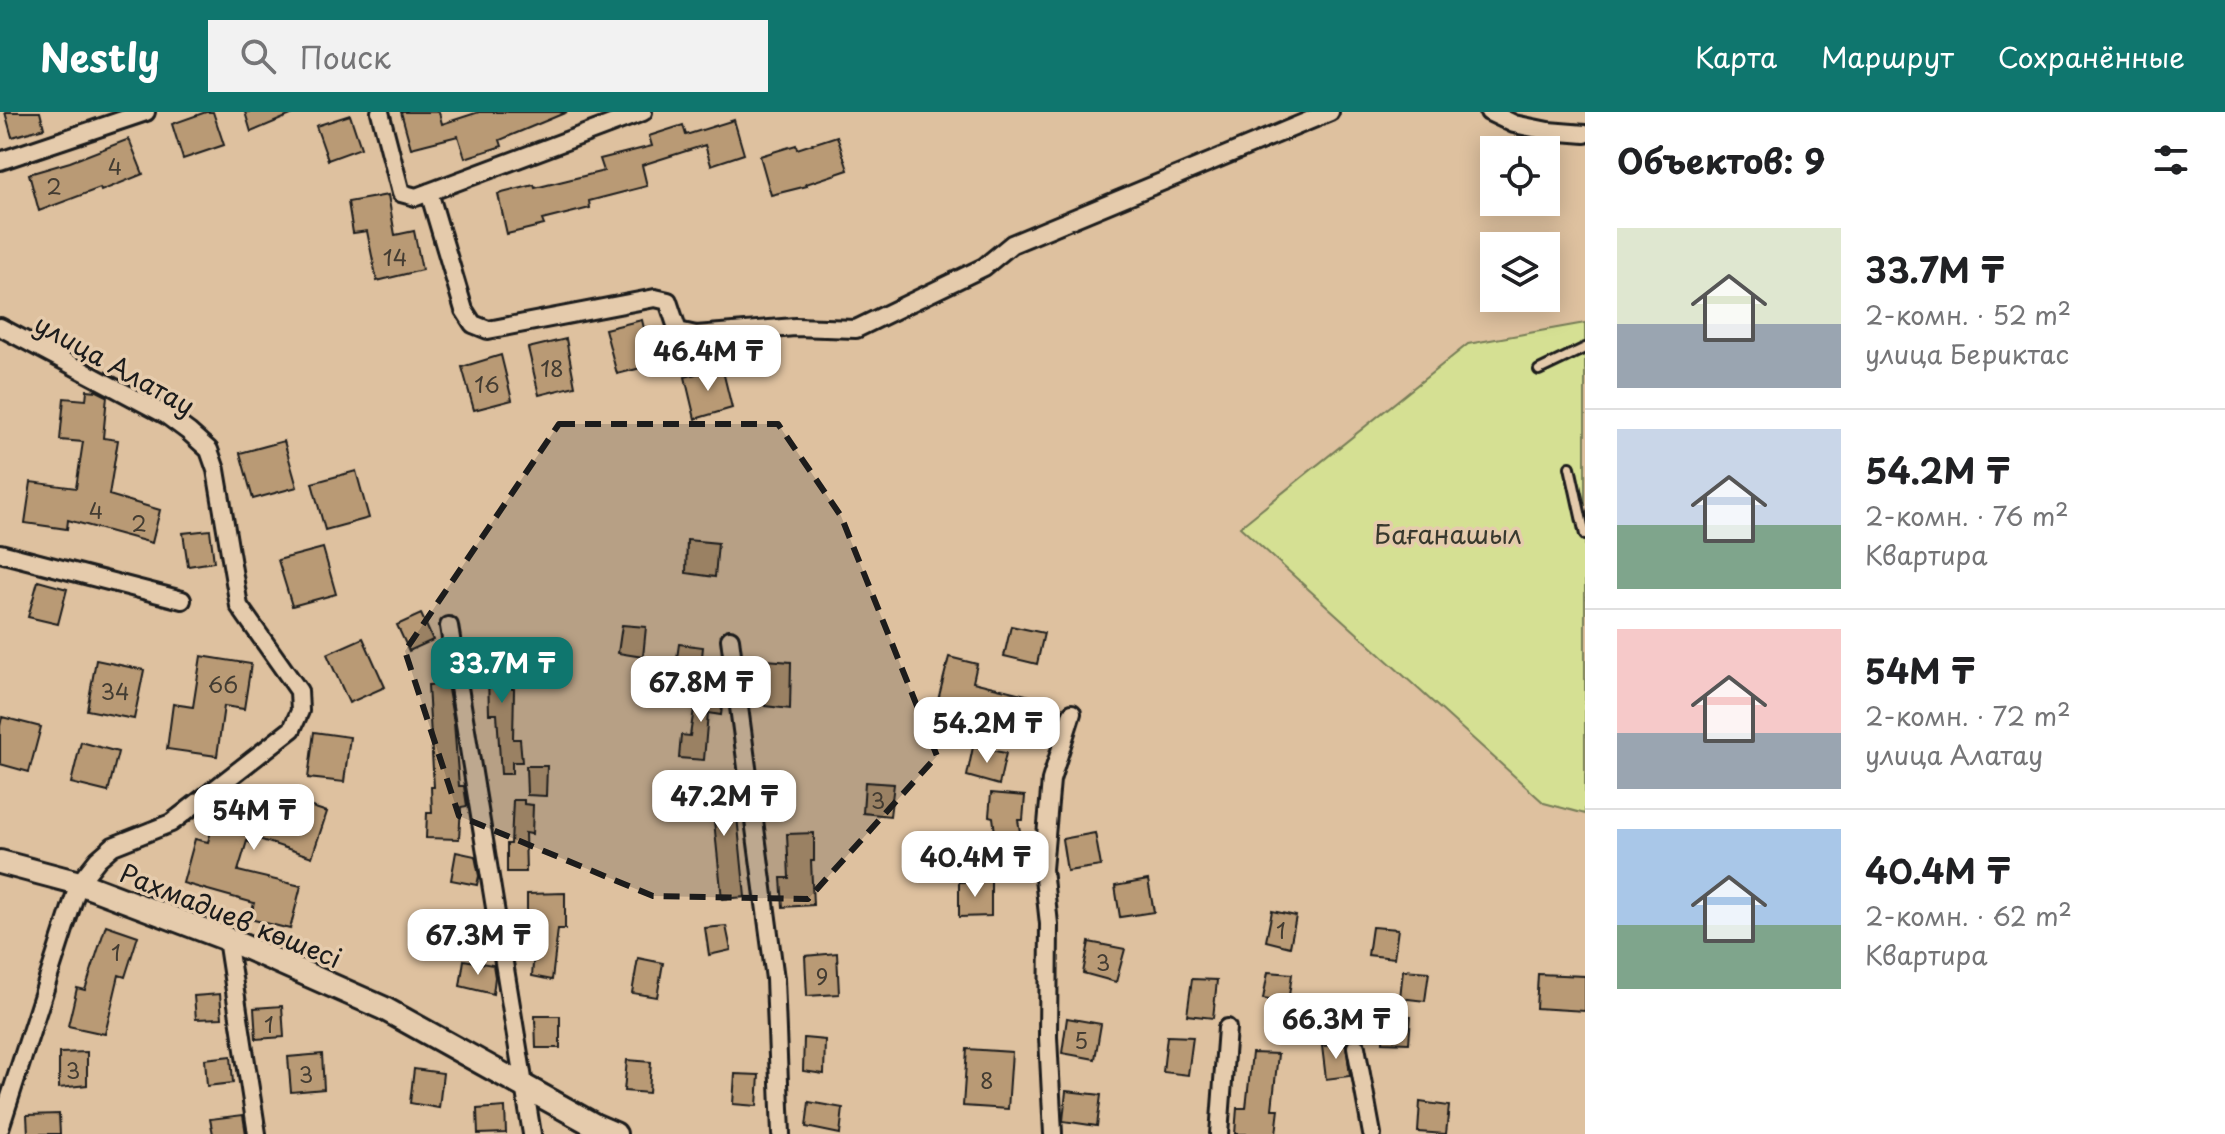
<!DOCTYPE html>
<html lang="ru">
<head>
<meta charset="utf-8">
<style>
	:root { --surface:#fff; --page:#f2f2f2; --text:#202124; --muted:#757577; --line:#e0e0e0; --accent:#0f766e }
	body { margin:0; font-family:"Playpen Sans",sans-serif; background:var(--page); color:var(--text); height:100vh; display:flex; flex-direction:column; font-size:30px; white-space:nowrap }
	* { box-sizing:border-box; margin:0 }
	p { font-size:26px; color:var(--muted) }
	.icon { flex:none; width:44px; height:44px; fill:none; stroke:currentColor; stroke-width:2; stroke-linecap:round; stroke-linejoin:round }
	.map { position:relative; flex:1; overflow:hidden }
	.sheet { display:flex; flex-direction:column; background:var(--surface); width:640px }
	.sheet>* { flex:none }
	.fabs { position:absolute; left:1480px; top:24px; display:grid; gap:16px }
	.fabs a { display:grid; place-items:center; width:80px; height:80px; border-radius:0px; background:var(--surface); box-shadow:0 4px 20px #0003; font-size:40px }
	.price { position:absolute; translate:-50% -68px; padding:0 18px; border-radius:16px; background:#fff; color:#222; font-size:26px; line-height:52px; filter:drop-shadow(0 2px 4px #0008) }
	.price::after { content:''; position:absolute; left:50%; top:48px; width:24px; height:18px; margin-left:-12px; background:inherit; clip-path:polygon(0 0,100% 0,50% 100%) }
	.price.current { background:var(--accent); color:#fff }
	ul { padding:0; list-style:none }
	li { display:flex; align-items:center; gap:24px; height:200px; padding:0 32px }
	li+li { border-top:2px solid var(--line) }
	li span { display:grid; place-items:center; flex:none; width:224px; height:160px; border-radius:0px; color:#555 }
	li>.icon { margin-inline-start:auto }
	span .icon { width:96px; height:96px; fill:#fffc; stroke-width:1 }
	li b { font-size:34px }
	h2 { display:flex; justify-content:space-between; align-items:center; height:96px; padding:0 32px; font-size:34px }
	header { display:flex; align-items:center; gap:48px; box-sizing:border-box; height:112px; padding:0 40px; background:var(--accent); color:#fff }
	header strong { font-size:38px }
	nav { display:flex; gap:44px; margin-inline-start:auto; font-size:28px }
	.search { width:560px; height:72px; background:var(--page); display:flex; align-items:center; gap:20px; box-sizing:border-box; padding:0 28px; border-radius:0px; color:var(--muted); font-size:30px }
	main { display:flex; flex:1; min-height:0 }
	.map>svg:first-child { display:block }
</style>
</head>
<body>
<header>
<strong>Nestly</strong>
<div class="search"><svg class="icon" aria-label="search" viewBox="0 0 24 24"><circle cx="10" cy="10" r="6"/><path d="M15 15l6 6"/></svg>Поиск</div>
<nav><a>Карта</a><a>Маршрут</a><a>Сохранённые</a></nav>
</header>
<main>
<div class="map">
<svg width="1585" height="1022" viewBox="0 0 1585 1022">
	<rect width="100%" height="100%" fill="#dec19f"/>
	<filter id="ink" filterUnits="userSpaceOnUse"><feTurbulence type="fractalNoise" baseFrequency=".0125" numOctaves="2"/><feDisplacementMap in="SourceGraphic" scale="16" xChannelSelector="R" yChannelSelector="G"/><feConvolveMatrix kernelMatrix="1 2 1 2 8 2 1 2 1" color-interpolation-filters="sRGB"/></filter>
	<g filter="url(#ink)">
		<!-- green -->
		<path fill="#d5e093" stroke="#787e58" stroke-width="2" d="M1585,211V702L1544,691L1240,415L1468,232Z"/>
		<!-- building -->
		<path fill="#b99a74" stroke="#1c1c1c" stroke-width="2" d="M5,0H40L44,16L12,25Z
			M206,0H213L224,33L183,47L172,12Z
			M245,0H298L251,20Z
			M401,0H439L442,12L479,0H567L500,28L502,34L465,46L458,24L411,36Z
			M350,3L361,36L328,48L316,14Z
			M734,8L744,42L711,53L705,33L642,53L647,74L589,89L590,96L542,108L544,113L507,122L498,82L534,73L535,76L604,59L600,47L652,34L649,24L683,13L686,23Z
			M837,24L848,58L806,72L807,74L771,83L760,44L796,33L797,37Z
			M129,27L143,62L101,79L100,76L39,99L29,62L70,50Z
			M388,83L395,123L414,119L422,158L377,169L367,119L353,121L348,90Z
			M642,208L653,253L617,262L605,217Z
			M566,227L575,274L539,283L528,236Z
			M501,243L512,288L474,298L462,255Z
			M722,255L732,296L695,307L685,265Z
			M87,278L97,279L107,284L103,326L118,328L109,383L160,398L152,431L68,408L67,417L25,411L31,370L76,376L83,330L60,328L64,286L86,288Z
			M284,329L297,375L253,387L240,341Z
			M356,359L369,406L325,418L312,371Z
			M210,418L214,450L188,454L183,421Z
			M687,428L718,431L715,465L686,461Z
			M323,436L336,482L292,494L278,448Z
			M38,469L67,477L58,512L28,505Z
			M421,502L433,528L409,539L397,513Z
			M622,513L646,515L643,545L618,541Z
			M1011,514L1044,521L1037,552L1004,544Z
			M363,526L385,575L349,591L327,542Z
			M679,532L703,535L700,564L675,560Z
			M505,533L512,577H514L513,627H520L522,650H512V662H501L497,602H489L488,562L485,563L481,536Z
			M201,544L251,552L244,597L224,594L217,644L167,637L173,592L193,595Z
			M949,545L977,552L973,570L1034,585L1030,603L1016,600L1013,611L937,592Z
			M96,548L144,558L134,607L87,598Z
			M766,548L791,550L790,597L765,594Z
			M447,572L454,611L459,674H464L467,694L461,695L459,727L426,726L427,701H432L431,675H434L428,573Z
			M697,576L724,580L721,603L708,601L704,648L679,646L681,623L690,624Z
			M2,605L41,615L29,660L0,652V614Z
			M314,620L350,625L344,670L308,666Z
			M81,630L118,640L108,680L71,671Z
			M973,635L1006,641L999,673L967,664Z
			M526,654H547L546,684L527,683Z
			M727,670L729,704H737L745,785L722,787L713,699H700L697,672Z
			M865,670L894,672L890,704L863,701Z
			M231,678L286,693L288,687L327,700L312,745L253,725L251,731L247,729L238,759L301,774L290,817L250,807L254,791L183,771L195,727L208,730L220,687Z
			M991,681L1025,684L1023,708H1018L1025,748L999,751L993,705L989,704Z
			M513,688H524V692L533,693L532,722L525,721L526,760H507V732H511Z
			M814,721V749H811L813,793L783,795L781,766H789L787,722Z
			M1095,721L1101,754L1067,759L1062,727Z
			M456,740L475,744L479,764L477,773L451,768Z
			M1148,768L1154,800L1120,805L1115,774Z
			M991,769V804L959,805V770Z
			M565,781V817H558L552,868L532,864L536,816H527V782Z
			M1272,799L1296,804L1290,835L1266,829Z
			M106,813L138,824L125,865L119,863L105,922L68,914L77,876L85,878Z
			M726,814L731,838L709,843L705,816Z
			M1372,815L1398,817L1394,846L1368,843Z
			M1089,830L1125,837L1116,870L1083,861Z
			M837,841L839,882L807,884L805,844Z
			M638,846L663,851L657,885L632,881Z
			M464,848L493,853L495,865L493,882L460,874Z
			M1403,858L1429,860L1425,889L1400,886Z
			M1268,860L1292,862L1288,891L1263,887Z
			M1538,862L1585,864V899L1536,896Z
			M1192,867L1217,868L1213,906L1187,903Z
			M220,882L222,906L196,907L194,884Z
			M282,894L284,925L256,927L254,896Z
			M1385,903L1411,904L1409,931L1383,930Z
			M535,904H560V936H536Z
			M1067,906L1101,912L1095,947L1062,941Z
			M1167,924L1193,925L1188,963L1163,960Z
			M804,926L825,928L824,962L803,959Z
			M1346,932L1350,964L1326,967L1322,934Z
			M967,937L1012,940L1008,997L963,994Z
			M87,940V973L59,976V941Z
			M1252,941L1278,942L1272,997H1279L1276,1022H1235L1237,996H1246Z
			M322,942L324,977L291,980L288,945Z
			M231,944L233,971L207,974L205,947Z
			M627,948L651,950L649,981L624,979Z
			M414,957L443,961L439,996L410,991Z
			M735,962L759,963L757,994L733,992Z
			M1066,979L1101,983L1097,1014L1063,1009Z
			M809,990L843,996L840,1022L806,1015Z
			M1420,990L1449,994L1446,1022L1418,1020Z
			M505,995L506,1021L478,1022L477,997Z
			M59,1002L60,1022H28L27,1003Z
			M243,1003L246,1022H213L210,1007Z"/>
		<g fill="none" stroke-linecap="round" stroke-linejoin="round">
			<defs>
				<path id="service" d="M1539,258L1585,236
					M1570,355L1585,423"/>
				<path id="minor" d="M380,0L401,81L416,85L643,0
					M1489,0L1514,12L1548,19L1585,22
					M0,49L146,0
					M429,80L464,198L473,212L488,218L655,186L668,189L678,219L696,223L795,215L856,217L984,155L1012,132L1330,0
					M0,215L166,303L189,320L209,338L216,358L239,494L299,579L300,599L292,617L171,711L113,734L98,747L79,771L0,1016
					M0,441L182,488
					M449,514L532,1022
					M730,527L775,867L781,1022
					M227,827L257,1022
					M1356,935L1372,1022
					M1053,1022L1048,925L1049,812L1043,757L1051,668L1072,601
					M1219,1022L1227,916"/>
				<path id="tertiary" d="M0,750L79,771L227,827L383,896L594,1013L615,1022"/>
			</defs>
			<!-- service casing -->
			<use href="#service" stroke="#1c1c1c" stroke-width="14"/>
			<!-- minor casing -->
			<use href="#minor" stroke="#1c1c1c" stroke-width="22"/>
			<!-- tertiary casing -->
			<use href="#tertiary" stroke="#1c1c1c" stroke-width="28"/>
			<!-- service -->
			<use href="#service" stroke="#e5cbac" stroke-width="8"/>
			<!-- minor -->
			<use href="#minor" stroke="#e5cbac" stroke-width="16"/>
			<!-- tertiary -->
			<use href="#tertiary" stroke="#e5cbac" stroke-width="22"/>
		</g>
	</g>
	<!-- marked area -->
	<path fill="#1c1c1c" fill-opacity="0.2" stroke="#1c1c1c" stroke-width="6" stroke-dasharray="16 10" stroke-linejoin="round" d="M559,312H778L841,404L937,644L808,787L653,784L459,704L405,539Z"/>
	<g text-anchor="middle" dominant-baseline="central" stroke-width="7" stroke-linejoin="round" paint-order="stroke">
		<!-- number labels -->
		<g font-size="22" fill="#433c32">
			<text x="115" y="53">4</text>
			<text x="54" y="73">2</text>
			<text x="395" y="144">14</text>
			<text x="552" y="255">18</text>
			<text x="487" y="271">16</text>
			<text x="96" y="397">4</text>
			<text x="139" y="410">2</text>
			<text x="223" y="571">66</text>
			<text x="115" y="578">34</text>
			<text x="878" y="687">3</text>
			<text x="1281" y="817">1</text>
			<text x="116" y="839">1</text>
			<text x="1103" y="849">3</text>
			<text x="822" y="863">9</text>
			<text x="269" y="911">1</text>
			<text x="1081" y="927">5</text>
			<text x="73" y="957">3</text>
			<text x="306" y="961">3</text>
			<text x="987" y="967">8</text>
		</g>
		<!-- street labels -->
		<g font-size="26" fill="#1c1c1c" stroke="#e5cbac">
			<text transform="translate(115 252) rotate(29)">улица Алатау</text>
			<text transform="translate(231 803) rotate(22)">Рахмадиев көшесі</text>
		</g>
		<!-- park labels -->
		<g font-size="26" fill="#38392e" stroke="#e5cbac">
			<text x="1448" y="421">Бағанашыл</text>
		</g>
	</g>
</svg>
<div class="fabs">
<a><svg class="icon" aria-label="locate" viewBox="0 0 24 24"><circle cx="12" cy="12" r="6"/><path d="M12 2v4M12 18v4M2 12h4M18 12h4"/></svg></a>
<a><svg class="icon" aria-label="layers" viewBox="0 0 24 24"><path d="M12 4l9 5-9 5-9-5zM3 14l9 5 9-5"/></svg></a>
</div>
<b class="price" style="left:708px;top:281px">46.4M ₸</b>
<b class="price current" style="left:502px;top:593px">33.7M ₸</b>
<b class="price" style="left:701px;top:612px">67.8M ₸</b>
<b class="price" style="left:987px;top:653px">54.2M ₸</b>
<b class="price" style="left:724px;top:726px">47.2M ₸</b>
<b class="price" style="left:254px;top:740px">54M ₸</b>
<b class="price" style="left:975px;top:787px">40.4M ₸</b>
<b class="price" style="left:478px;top:865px">67.3M ₸</b>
<b class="price" style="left:1336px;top:949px">66.3M ₸</b>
</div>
<section class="sheet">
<h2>Объектов: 9<svg class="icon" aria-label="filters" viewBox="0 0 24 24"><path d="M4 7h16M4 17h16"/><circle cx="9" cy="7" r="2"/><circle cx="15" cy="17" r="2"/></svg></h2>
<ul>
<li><span style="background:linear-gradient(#dfe7d0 60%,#9aa5b1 0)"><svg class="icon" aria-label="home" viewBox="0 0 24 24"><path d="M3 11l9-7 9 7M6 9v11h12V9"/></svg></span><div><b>33.7M ₸</b><p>2-комн. · 52 m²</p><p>улица Бериктас</p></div></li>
<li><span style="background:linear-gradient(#c9d6e8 60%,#7fa58c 0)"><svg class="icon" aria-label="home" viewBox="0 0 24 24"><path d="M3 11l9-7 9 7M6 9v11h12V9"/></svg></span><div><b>54.2M ₸</b><p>2-комн. · 76 m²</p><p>Квартира</p></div></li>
<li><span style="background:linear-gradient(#f6c9c9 65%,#9aa5b1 0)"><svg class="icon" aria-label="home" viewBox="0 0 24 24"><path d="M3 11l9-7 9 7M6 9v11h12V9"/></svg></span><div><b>54M ₸</b><p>2-комн. · 72 m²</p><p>улица Алатау</p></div></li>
<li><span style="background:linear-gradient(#a9c7e8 60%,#7fa58c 0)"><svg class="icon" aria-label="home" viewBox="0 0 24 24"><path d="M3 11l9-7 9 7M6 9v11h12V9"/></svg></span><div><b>40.4M ₸</b><p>2-комн. · 62 m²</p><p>Квартира</p></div></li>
</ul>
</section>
</main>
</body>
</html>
